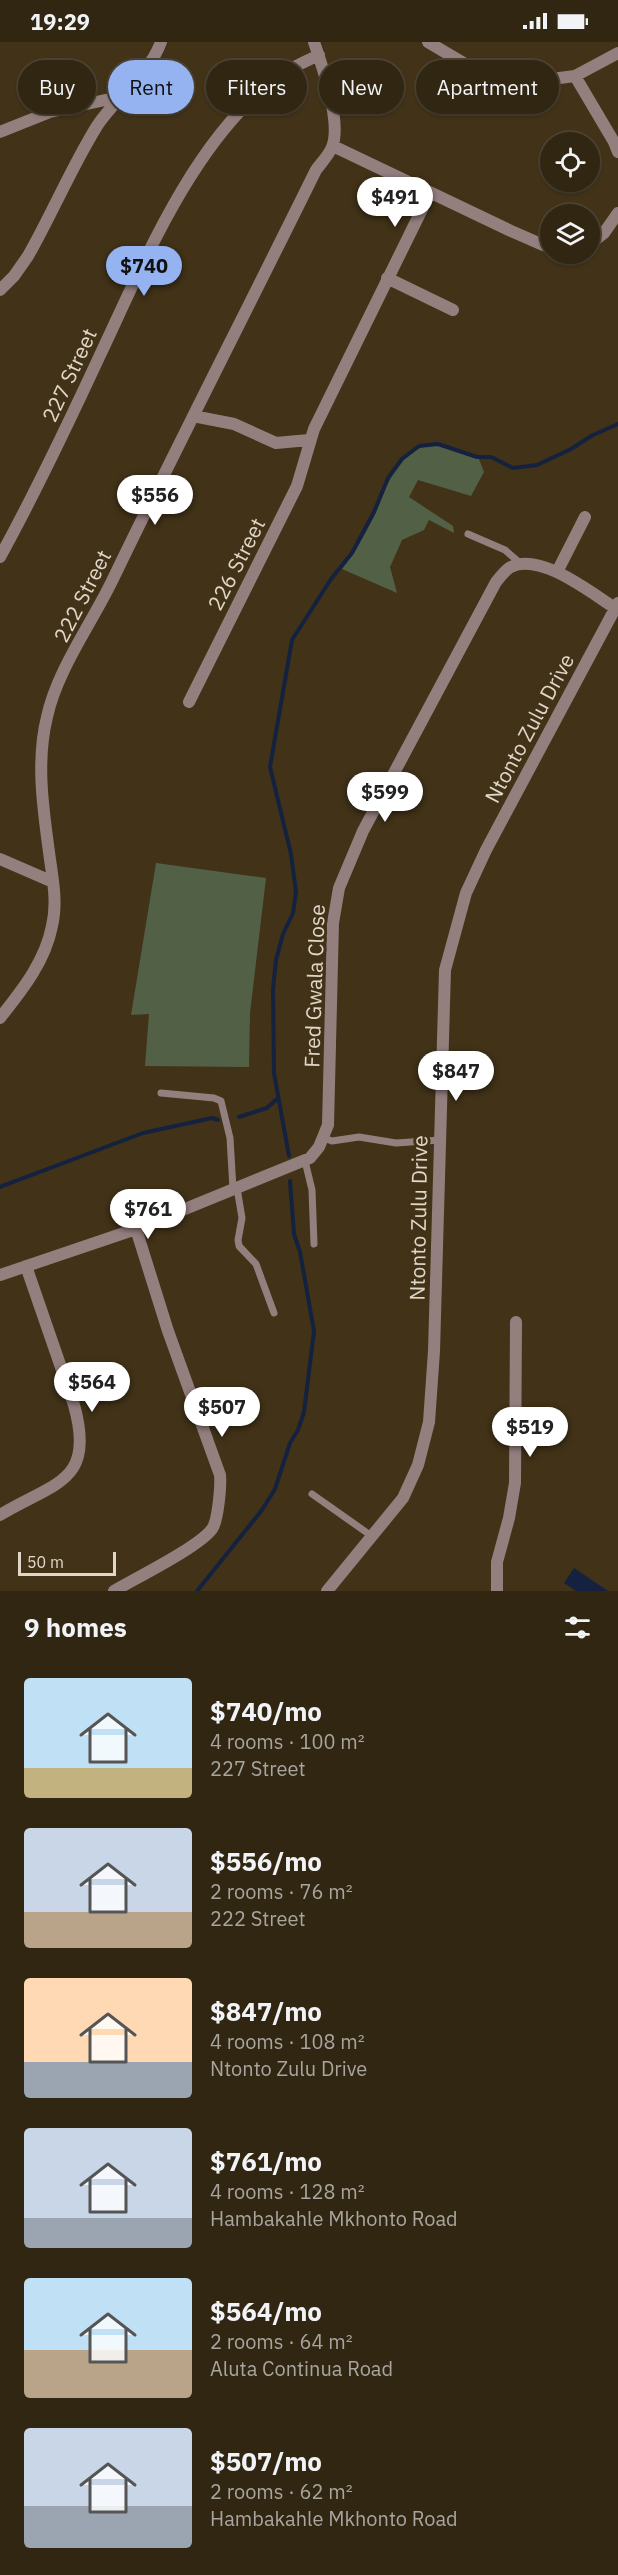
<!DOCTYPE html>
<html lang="en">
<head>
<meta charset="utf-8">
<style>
	:root { --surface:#312612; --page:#392e1b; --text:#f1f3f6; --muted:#a8a59f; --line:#4c4332; --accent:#95b2f1 }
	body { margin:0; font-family:"IBM Plex Sans",sans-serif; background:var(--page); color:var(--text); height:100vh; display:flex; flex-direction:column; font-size:22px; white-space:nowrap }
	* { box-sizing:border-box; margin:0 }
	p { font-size:20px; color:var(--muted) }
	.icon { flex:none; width:33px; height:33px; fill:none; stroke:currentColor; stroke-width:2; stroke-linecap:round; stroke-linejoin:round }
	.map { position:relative; height:1549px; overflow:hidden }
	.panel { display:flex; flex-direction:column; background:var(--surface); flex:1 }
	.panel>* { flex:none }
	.guide { position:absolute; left:18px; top:18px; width:582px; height:54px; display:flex; gap:12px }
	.buttons { position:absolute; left:540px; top:90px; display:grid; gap:12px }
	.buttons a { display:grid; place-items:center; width:60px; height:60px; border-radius:50%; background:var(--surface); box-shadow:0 2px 4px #0004,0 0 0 2px var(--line); font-size:30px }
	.scale { position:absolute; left:18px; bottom:15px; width:98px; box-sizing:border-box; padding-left:6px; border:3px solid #e0d7c8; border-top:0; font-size:16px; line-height:21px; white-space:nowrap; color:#e0d7c8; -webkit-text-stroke:4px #413218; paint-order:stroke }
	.price { position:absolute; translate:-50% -51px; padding:0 14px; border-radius:21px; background:#fff; color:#222; font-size:20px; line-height:39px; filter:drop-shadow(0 2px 3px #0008) }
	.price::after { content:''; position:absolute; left:50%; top:36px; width:18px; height:14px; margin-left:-9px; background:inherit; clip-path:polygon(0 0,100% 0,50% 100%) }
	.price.current { background:var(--accent); color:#111 }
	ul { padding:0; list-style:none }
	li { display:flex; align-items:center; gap:18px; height:150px; padding:0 24px }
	li span { display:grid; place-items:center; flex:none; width:168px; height:120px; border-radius:6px; color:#555 }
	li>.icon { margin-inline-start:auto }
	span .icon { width:72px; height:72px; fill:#fffc; stroke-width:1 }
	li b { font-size:26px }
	h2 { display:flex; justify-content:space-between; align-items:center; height:72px; padding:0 24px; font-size:26px }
	.pill { padding:0 21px; border-radius:27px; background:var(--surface); box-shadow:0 2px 4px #0004,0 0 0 2px var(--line); font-size:21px; line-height:54px }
	.pill.current { background:var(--accent); color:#111 }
	.status { display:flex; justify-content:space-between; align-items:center; height:42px; padding:0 30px; background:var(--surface); direction:ltr }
	.status svg { height:16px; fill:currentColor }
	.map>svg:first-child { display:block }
</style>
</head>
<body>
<div class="status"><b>19:29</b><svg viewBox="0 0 49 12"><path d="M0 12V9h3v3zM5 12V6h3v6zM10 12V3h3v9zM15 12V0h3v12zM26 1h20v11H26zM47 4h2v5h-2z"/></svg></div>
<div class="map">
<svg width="618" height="1549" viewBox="0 0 618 1549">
	<rect width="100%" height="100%" fill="#413218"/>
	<!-- green -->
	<path fill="#526146" d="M434,402L479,417L484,430L471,454L418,438L409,455L453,484L454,491L429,478L424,488L402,498L390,525L397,551L342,527C354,511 364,494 373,476C389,444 393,409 434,402Z
		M156,821L266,836L250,971L249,1025L145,1024L149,972L131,973Z"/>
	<!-- water -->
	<path fill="#14223f" d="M574,1526L608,1549H576L564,1541Z"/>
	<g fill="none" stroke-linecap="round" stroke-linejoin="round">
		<!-- stream -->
		<path stroke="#14223f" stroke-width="4" d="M239,1075L267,1066L278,1056
			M289,1114L274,1031L273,947L276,918L283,892L293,871L296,850L291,812L270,725L292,598L331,537L352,511L374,470L388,436L402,417L419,404L438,402L477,415H491L513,426L537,423L571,407L593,393L618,382
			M0,1145L143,1091L212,1076L218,1078
			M197,1549L262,1468L275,1447L290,1401L298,1388L304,1370L314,1289L300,1210L294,1192L290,1139"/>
		<!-- service -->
		<path stroke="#947f7f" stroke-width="7" d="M468,492L505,508L521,522
			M161,1051L214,1056L221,1059L230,1096L233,1147
			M324,1096L332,1099L359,1095L396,1101L440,1098
			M305,1119L312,1148L314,1202
			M237,1146L242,1176L238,1198L239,1204L256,1222L274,1271
			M312,1452L373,1495"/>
		<!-- minor -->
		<path stroke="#947f7f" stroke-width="12" d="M428,0L477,29L503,37L536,39L575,34L618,11
			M575,34L614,100L618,110
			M0,90L50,70L119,55
			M333,104L511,189L550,206
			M590,202L604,191L618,171
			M387,236L453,268
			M0,248L14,234L28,214C52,172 71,126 97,84C116,55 149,33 161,0
			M193,374L234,382L276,401L309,398
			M0,515C37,448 69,380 101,311C144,220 191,104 271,40C286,28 302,21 319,13
			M557,530L585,475
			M189,660L297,444L314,387L430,151
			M0,817L53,840
			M0,976C22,948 45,920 52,884C58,859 52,834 49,810C43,766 36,719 47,675C57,628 92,581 113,537C179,400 249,264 316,128C321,121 329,113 332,105C342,81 322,23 314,0
			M0,1233L136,1187L310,1116L319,1105L328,1083L333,881L339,846L363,789L496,540C500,535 505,529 509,526C538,508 591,551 615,566
			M0,1473C54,1440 96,1441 74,1363L26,1224
			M114,1549C136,1536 199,1505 212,1487C218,1479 221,1444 220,1433L168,1289L136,1187
			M327,1549L403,1456L418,1423L429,1380L434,1309L445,928L466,851L486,808L618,561
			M497,1549V1520L509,1476L515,1441L516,1280"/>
	</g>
	<g text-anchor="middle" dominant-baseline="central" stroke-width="6" stroke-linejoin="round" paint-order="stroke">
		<!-- street labels -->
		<g font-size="21" fill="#e0d7c8" stroke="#413218">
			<text transform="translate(69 333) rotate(-65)">227 Street</text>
			<text transform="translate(236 522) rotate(-63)">226 Street</text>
			<text transform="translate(82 554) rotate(-63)">222 Street</text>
			<text transform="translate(529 686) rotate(-62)">Ntonto Zulu Drive</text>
			<text transform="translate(314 944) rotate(-88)">Fred Gwala Close</text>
			<text transform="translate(418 1176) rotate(-89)">Ntonto Zulu Drive</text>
		</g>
	</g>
</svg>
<div class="buttons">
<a><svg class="icon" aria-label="locate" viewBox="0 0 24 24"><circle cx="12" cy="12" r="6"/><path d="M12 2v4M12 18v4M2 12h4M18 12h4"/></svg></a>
<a><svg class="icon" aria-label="layers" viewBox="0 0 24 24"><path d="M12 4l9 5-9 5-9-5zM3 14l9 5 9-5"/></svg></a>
</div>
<div class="scale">50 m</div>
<b class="price" style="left:395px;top:186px">$491</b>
<b class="price current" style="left:144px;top:255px">$740</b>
<b class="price" style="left:155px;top:484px">$556</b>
<b class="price" style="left:385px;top:781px">$599</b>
<b class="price" style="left:456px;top:1060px">$847</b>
<b class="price" style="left:148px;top:1198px">$761</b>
<b class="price" style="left:92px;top:1371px">$564</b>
<b class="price" style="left:222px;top:1396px">$507</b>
<b class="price" style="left:530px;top:1416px">$519</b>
<div class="guide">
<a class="pill">Buy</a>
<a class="pill current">Rent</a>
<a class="pill">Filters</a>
<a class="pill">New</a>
<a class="pill">Apartment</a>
</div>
</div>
<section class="panel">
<h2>9 homes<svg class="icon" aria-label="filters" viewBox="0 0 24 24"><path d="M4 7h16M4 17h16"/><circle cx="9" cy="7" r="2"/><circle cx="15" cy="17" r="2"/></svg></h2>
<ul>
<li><span style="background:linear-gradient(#bfe0f5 75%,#c2b280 0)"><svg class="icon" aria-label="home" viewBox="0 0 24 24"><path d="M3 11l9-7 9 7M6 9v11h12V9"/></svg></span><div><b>$740/mo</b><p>4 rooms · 100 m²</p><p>227 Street</p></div></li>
<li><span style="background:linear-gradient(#c9d6e8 70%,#b9a48a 0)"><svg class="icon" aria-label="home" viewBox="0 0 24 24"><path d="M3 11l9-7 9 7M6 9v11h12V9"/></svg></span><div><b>$556/mo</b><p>2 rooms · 76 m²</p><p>222 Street</p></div></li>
<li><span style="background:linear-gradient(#ffd9b3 70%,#9aa5b1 0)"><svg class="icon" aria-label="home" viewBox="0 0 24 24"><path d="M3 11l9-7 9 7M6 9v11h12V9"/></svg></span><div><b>$847/mo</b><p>4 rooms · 108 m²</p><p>Ntonto Zulu Drive</p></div></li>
<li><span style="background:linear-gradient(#c9d6e8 75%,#9aa5b1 0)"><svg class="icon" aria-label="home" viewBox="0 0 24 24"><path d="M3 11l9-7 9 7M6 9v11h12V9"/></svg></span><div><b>$761/mo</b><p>4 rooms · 128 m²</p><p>Hambakahle Mkhonto Road</p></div></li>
<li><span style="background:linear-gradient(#bfe0f5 60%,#b9a48a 0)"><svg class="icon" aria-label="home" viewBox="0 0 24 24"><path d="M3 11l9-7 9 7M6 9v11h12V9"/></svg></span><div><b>$564/mo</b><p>2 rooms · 64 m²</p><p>Aluta Continua Road</p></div></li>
<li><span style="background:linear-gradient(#c9d6e8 65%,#9aa5b1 0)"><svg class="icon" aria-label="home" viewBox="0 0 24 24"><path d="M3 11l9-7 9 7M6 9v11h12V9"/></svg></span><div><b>$507/mo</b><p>2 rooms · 62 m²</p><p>Hambakahle Mkhonto Road</p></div></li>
</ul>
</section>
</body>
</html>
